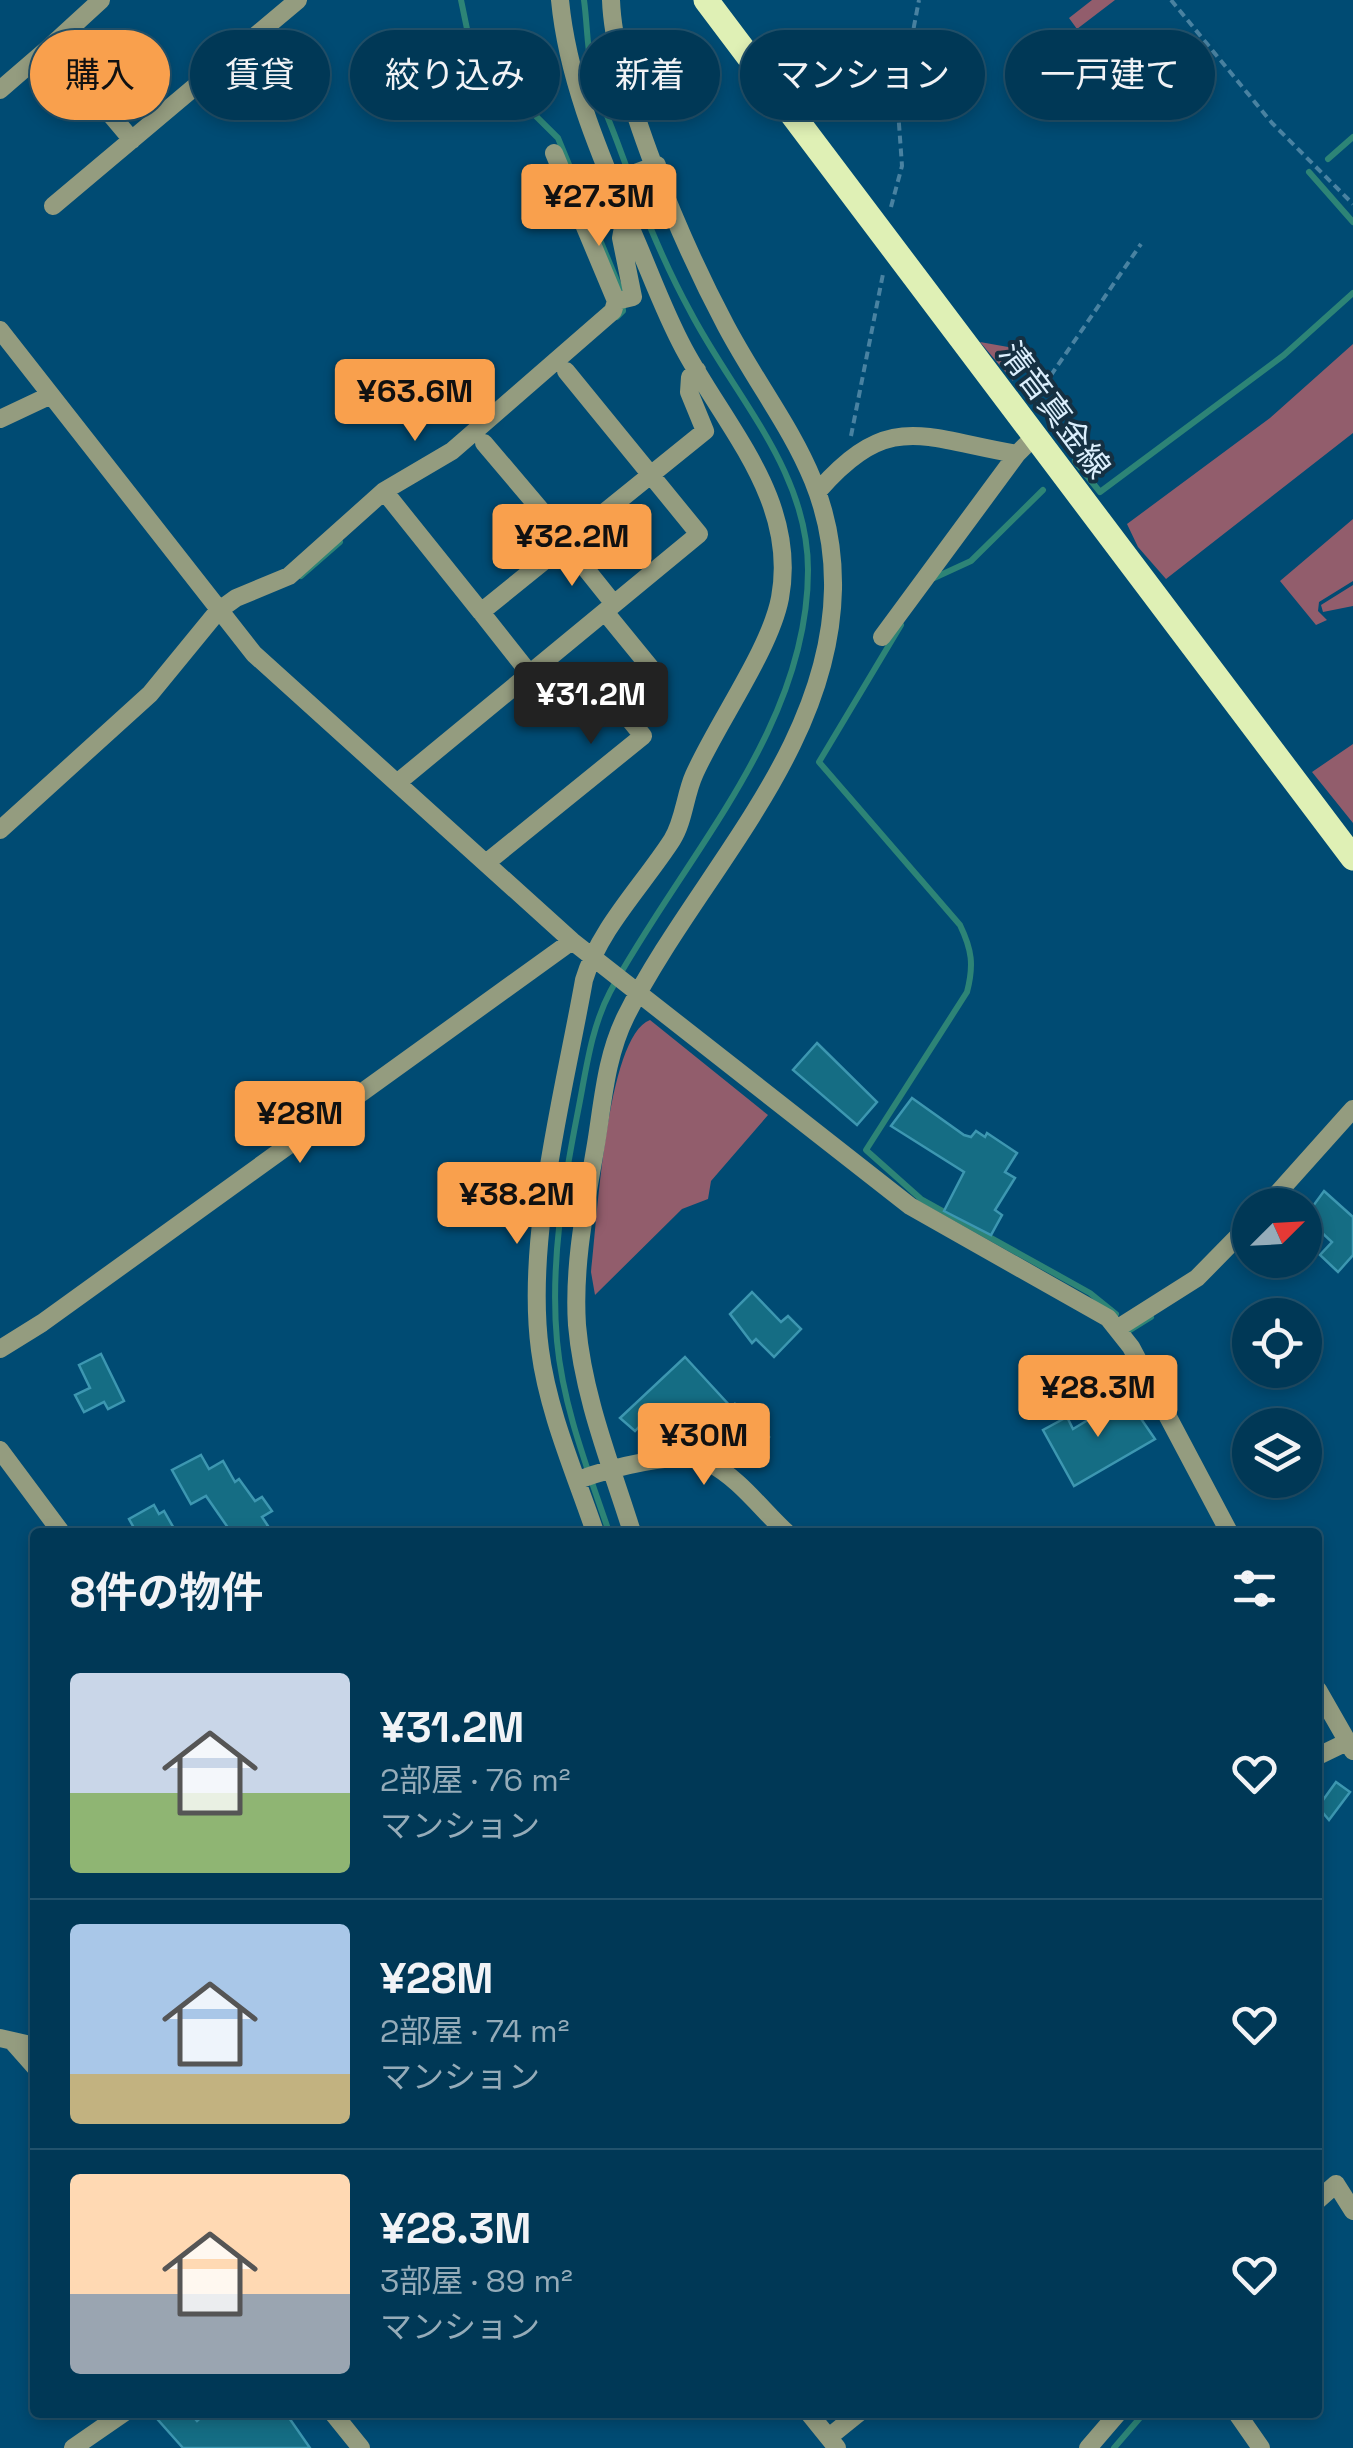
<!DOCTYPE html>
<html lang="ja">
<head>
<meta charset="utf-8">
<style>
	:root { --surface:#003856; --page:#0e4360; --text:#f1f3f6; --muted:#95acb9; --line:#22526c; --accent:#f9a04d }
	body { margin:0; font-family:"Space Grotesk","Noto Sans JP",sans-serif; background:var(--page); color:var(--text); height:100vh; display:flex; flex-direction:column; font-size:38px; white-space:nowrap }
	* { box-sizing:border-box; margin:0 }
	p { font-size:32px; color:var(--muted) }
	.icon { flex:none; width:55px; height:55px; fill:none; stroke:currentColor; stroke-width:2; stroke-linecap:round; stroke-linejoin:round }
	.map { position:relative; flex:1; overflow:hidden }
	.sheet { position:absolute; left:30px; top:1528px; width:1292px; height:890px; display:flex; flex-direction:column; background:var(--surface); border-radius:10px; box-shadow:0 5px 15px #0003,0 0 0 2px var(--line) }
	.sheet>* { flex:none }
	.top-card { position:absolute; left:30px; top:30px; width:1295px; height:90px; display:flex; gap:20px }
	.needle { width:65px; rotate:66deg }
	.controls { position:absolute; left:1232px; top:1188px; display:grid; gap:20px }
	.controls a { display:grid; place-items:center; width:90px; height:90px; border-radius:50%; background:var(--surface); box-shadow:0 5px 15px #0003,0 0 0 2px var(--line); font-size:50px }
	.price { position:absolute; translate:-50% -85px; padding:0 22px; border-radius:10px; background:var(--accent); color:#111; font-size:32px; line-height:65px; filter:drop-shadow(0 2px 5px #0008) }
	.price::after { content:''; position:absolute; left:50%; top:60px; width:30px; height:22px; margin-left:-15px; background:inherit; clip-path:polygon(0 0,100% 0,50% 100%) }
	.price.active { background:#222; color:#fff }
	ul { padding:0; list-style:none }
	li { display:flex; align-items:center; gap:30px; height:250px; padding:0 40px }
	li+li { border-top:2px solid var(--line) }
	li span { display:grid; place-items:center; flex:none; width:280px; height:200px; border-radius:10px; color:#555 }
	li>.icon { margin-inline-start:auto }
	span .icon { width:120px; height:120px; fill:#fffc; stroke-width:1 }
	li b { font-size:42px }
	h2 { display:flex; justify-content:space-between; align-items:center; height:120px; padding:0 40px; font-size:42px }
	.pill { padding:0 35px; border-radius:45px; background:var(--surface); box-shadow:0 5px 15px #0003,0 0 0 2px var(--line); font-size:35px; line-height:90px }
	.pill.active { background:var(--accent); color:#111 }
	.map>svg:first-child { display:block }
</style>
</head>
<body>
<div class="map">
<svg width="1353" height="2448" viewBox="0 0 1353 2448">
	<rect width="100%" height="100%" fill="#004b73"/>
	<!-- green -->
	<path fill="#925d6c" d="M1092,0H1115L1077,29L1069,18Z
		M980,342L1019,349L1013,381Z
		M1353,344V433L1166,579L1138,547L1127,524L1270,418Z
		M1353,519V581L1319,602L1318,611L1327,620L1316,625L1280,581Z
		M1353,585V606L1323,612L1321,605Z
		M1353,744V823L1312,772Z
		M650,1020L768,1115L711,1181L708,1199L682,1209L595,1295L591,1272C597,1225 606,1036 650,1020Z"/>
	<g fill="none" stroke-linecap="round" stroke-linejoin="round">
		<!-- stream -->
		<path stroke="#2d8476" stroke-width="6" d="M461,0L472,53L558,138L622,293L623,311L617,317
			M584,0C587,22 587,44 591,66C596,92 609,119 618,144C639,201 661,258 690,311C734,396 808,470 808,570C808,730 682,859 610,992C591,1028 586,1071 578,1111C563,1187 550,1264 557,1341C563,1407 588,1470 609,1532
			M1328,159L1353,137
			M1309,172L1353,222
			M1075,461L1100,492L1284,355L1353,293
			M301,576L340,542
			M934,578L971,561L1043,490
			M901,625L819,762L960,925C972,950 974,965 967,992L866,1150L921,1199L1090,1293L1116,1314
			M1130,1330L1151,1317
			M1114,2448L1145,2412"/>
	</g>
	<!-- building -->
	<path fill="#156d84" stroke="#3d97b1" stroke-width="2.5" d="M817,1043L877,1102L857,1125L793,1070Z
		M912,1098L964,1135L971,1137L976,1131L985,1137L987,1133L1017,1153L1005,1172L1015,1178L995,1210L1002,1215L991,1235L944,1211L964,1172L891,1126Z
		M1324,1191L1353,1217V1255L1338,1272L1320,1255L1332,1242L1305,1217Z
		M752,1292L781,1322L788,1316L801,1329L774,1357L756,1339L752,1343L730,1314Z
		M101,1354L124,1401L108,1409L104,1402L84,1412L75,1395L90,1388L79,1365Z
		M685,1357L732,1408L735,1404L769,1437L748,1459L706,1419L680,1444L652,1413L635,1431L620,1418Z
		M1126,1397L1155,1439L1074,1486L1043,1430L1067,1417L1073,1429Z
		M201,1455L209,1469L223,1461L235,1482L239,1479L255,1501L262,1497L272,1511L262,1517L268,1526L258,1532H231L206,1496L191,1504L172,1470Z
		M154,1505L159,1514L164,1511L176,1532H126L134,1528L129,1519Z
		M1336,1782L1350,1792L1329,1820L1318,1807Z
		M151,2412H189L197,2421L207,2412H285L310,2448H183Z"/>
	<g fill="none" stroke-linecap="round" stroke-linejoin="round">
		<!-- path -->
		<path stroke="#4982a1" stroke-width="4" stroke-dasharray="8 5" stroke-linecap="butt" d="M1171,0L1272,123L1353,204
			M891,207L902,166L898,110L919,0
			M1036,397L1141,244
			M851,436L883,274"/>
		<!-- minor -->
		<path stroke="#949c7f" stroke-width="18" d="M560,0C568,84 603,161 635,238C651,275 665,314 684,349C727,429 798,501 780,598C770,650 717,723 694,775C685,795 684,821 672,840C643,885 599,929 584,980C564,1093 525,1238 540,1350C548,1412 575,1473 595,1532
			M611,0C614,87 684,247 726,326C775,418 835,476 833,589C830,753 695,878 626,1016C606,1056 603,1101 596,1144C586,1204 573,1264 577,1325C583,1396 611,1465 632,1532
			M52,45L101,0
			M0,90L52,45L132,140
			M554,153L616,301
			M611,182L657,165
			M53,206L298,0
			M0,330L254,654L572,941L910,1206L1108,1318L1131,1347L1229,1532
			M0,419L51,395
			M484,443L568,542
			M819,490C890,410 922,438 1017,454L1034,437
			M384,491L481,612L705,431L689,392L690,377L697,370
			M566,544L614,604
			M481,612L530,674
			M882,637L1017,454
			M397,783L699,534L566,371
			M0,830L150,694L218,611L236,598L289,576L384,491L452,451L613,311L616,301L633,297L621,238L625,217
			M486,863L643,736L621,709L654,672L605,612
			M1267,1205L1353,1109
			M1118,1328L1197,1278L1250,1224
			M0,1349L42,1323L572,941
			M0,1450L61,1532
			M578,1480C608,1469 679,1449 709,1463C738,1477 763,1511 786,1532
			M1318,1690L1353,1751
			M1318,1756L1347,1742
			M0,2038L35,2046
			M12,2041L35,2067
			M1318,2200L1336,2184L1353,2211
			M332,2412L361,2448
			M808,2412L837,2448
			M1236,2412L1261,2448
			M829,2437L860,2412
			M73,2448L125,2412
			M1088,2448L1119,2412"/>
		<!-- major -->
		<path stroke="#dff0b5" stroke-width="25" d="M706,0L1353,858"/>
	</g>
	<g text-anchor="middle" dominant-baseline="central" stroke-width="8" stroke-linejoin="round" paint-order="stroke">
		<!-- street labels -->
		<g font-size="32" fill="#dbeefc" stroke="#153042">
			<text transform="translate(1055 410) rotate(53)">清音真金線</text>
		</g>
	</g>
</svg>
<div class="controls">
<a><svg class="needle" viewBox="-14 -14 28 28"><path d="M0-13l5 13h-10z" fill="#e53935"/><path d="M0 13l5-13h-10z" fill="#95acb9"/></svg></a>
<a><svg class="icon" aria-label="locate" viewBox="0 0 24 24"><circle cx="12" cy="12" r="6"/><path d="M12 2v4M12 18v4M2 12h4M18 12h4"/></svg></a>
<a><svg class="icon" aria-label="layers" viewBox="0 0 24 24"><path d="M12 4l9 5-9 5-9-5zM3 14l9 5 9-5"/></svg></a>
</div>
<b class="price" style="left:599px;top:249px">¥27.3M</b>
<b class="price" style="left:415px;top:444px">¥63.6M</b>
<b class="price" style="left:572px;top:589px">¥32.2M</b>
<b class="price active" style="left:591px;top:747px">¥31.2M</b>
<b class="price" style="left:300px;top:1166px">¥28M</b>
<b class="price" style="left:517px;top:1247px">¥38.2M</b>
<b class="price" style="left:1098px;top:1440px">¥28.3M</b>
<b class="price" style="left:704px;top:1488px">¥30M</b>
<div class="top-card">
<a class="pill active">購入</a>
<a class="pill">賃貸</a>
<a class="pill">絞り込み</a>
<a class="pill">新着</a>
<a class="pill">マンション</a>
<a class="pill">一戸建て</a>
</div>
<section class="sheet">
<h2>8件の物件<svg class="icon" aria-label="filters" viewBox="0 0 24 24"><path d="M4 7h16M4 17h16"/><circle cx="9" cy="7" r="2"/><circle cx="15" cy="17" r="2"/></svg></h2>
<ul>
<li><span style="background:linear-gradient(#c9d6e8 60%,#8fb573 0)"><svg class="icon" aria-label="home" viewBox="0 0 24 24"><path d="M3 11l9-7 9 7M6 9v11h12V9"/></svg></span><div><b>¥31.2M</b><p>2部屋 · 76 m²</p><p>マンション</p></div><svg class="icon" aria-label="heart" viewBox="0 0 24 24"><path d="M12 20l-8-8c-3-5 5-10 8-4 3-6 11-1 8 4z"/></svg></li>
<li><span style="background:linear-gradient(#a9c7e8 75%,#c2b280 0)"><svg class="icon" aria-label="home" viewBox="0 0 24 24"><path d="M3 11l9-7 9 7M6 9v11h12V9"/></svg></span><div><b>¥28M</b><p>2部屋 · 74 m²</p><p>マンション</p></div><svg class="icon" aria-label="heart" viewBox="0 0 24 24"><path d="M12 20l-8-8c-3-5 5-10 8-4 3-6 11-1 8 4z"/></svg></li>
<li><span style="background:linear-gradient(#ffd9b3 60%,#9aa5b1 0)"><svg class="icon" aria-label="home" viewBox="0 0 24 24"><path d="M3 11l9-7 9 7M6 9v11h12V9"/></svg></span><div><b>¥28.3M</b><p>3部屋 · 89 m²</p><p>マンション</p></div><svg class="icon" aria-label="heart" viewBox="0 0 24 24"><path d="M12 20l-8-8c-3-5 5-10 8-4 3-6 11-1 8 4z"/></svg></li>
</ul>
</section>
</div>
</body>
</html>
